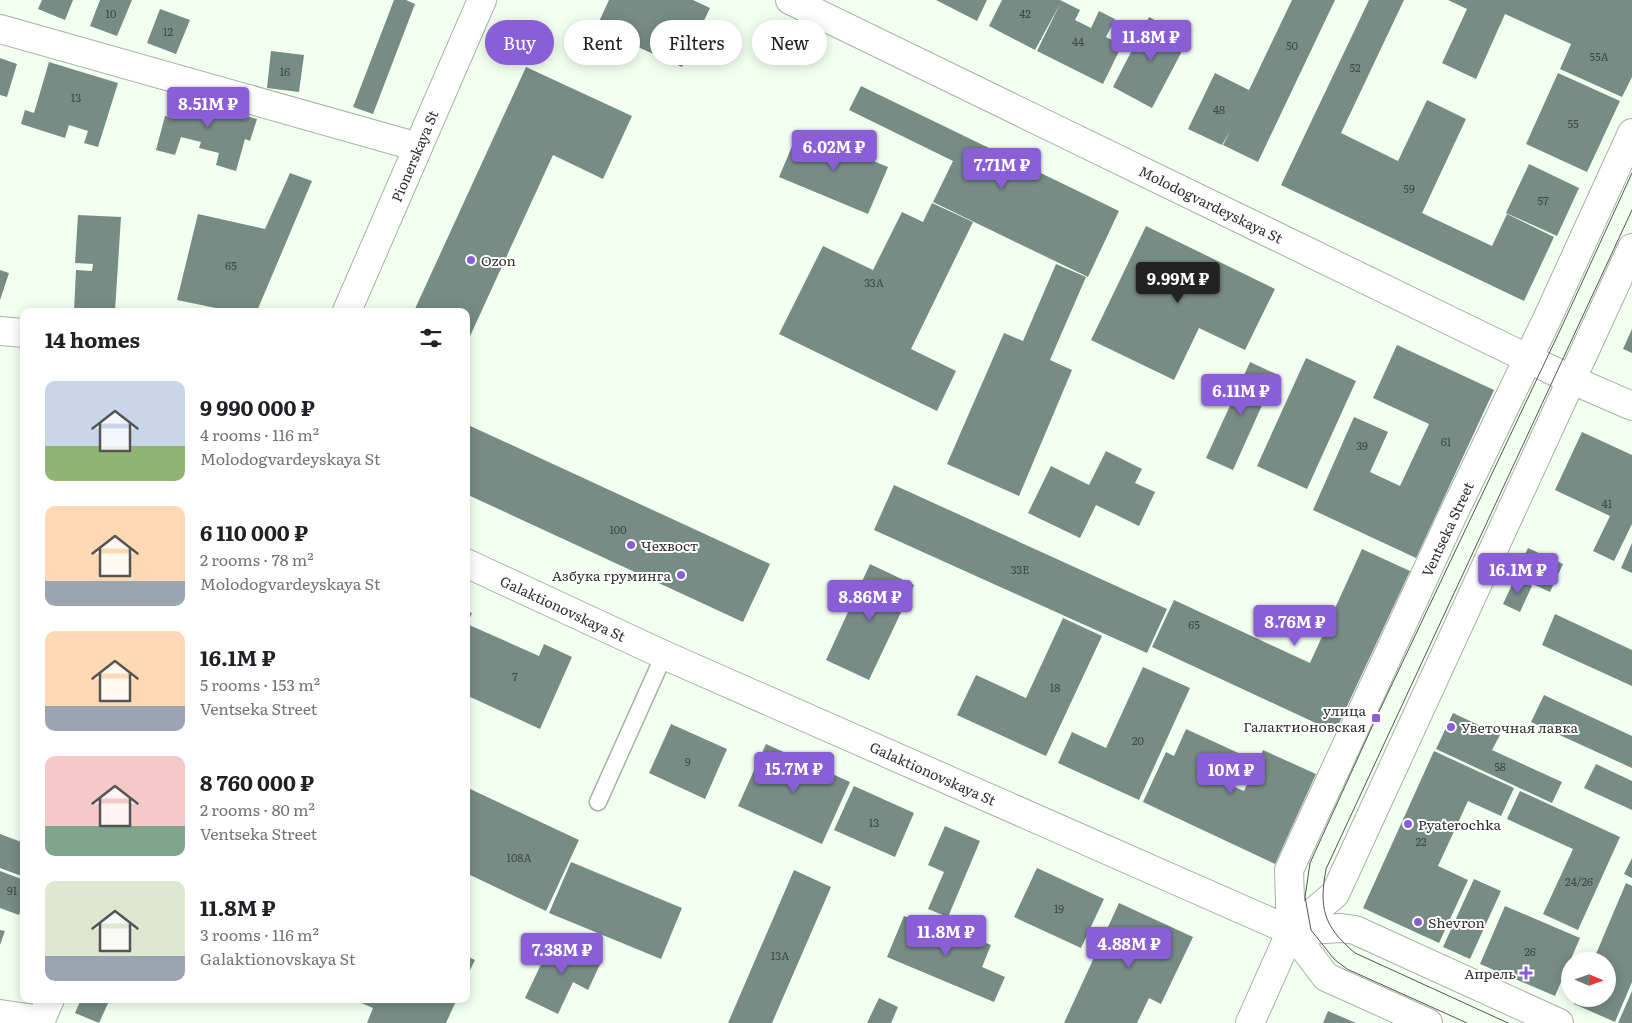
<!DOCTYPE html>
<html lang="en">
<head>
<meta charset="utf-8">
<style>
	:root { --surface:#fff; --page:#f2f2f2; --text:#202124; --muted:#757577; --accent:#8a5ed7 }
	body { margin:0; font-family:Literata,serif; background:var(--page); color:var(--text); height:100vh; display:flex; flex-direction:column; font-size:19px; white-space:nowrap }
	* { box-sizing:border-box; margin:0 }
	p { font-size:16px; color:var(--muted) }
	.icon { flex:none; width:28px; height:28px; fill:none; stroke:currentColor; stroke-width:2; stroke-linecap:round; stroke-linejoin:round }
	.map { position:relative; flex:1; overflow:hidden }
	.details { position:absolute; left:20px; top:308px; width:450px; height:695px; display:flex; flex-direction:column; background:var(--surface); border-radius:10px; box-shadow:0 2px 12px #0003 }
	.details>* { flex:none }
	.top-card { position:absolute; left:485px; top:20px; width:475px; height:45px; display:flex; gap:10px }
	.needle { width:32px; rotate:92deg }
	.fabs { position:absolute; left:1561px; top:952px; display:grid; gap:10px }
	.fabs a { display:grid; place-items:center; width:55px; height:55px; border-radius:50%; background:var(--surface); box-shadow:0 2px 12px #0003; font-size:25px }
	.price { position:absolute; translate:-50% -42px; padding:0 11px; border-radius:5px; background:var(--accent); color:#fff; font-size:16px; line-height:32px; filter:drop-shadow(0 1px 2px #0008) }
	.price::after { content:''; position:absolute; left:50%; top:30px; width:15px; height:11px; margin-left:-8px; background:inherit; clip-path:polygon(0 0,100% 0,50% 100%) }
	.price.selected { background:#222; color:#fff }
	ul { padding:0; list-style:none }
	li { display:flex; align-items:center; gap:15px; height:125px; padding:0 25px }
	li span { display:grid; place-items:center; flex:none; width:140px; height:100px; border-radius:10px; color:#555 }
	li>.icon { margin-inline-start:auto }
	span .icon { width:60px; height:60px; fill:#fffc; stroke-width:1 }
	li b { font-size:21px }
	h2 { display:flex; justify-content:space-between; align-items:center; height:60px; padding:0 25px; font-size:21px }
	.tag { padding:0 18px; border-radius:22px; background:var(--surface); box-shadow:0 2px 12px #0003; font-size:18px; line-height:45px }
	.tag.selected { background:var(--accent); color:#fff }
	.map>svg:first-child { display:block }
</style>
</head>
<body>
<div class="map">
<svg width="1632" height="1023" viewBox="0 0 1632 1023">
	<rect width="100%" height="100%" fill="#f3fff1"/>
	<!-- building -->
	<path fill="#768c84" d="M42,0H73L65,20L38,9Z
		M100,0H132L117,36L90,26Z
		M394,0H406L415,4L373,114L353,107Z
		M609,0H693L710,8L682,67L596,28Z
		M936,0H987L977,21Z
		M1002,0H1060L1080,10L1075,20L1091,28L1099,11L1115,19L1106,37L1122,45L1103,84L1037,51L1060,4L1035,50L989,26Z
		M1292,0H1335L1258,162L1223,145L1230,131L1222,145L1188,129L1215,73L1249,90Z
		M1369,0H1404L1341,133L1398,161L1427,100L1466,119L1422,213L1492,246L1507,214L1554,237L1524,301L1281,185Z
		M1448,0H1632V77L1622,97L1560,69L1571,44L1505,14L1476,79L1442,63L1467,9Z
		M160,9L190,20L176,54L147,43Z
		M1149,17L1189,38L1152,108L1113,87Z
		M271,51L304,55L299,92L267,88Z
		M0,58L17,64L7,97L0,95Z
		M49,62L118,83L98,147L84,143L88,131L69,125L65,138L21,124L25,110L34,113Z
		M526,67L632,116L603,179L553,155L466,345V311H414Z
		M1558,73L1620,101L1587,172L1526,144Z
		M861,86L1119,211L1088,277L933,202L953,161L849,110Z
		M180,96L197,101L199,96L242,108L240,114L257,119L250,141L245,139L236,171L216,165L219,153L199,148L201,142L181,137L175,155L156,150L165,116L174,118Z
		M799,130L888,167L868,214L779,177Z
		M1529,164L1579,188L1557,236L1506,213Z
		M290,173L312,181L257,311H230L177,300L198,214L265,229Z
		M932,203L973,222L911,349L956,371L937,411L779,334L823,246L873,270L902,212L923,222Z
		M78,215L121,217L115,311H74L76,270L92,271L93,264L75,263Z
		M1146,226L1275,289L1245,350L1199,328L1174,380L1091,340Z
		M1056,264L1086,277L1050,360L1072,370L1019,496L947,464L1004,333L1023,341Z
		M0,270L9,273L0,300Z
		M1632,329V353L1623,349Z
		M1397,345L1494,390L1416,558L1313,510L1354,417L1388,432L1370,472L1400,486L1429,424L1373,398Z
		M1306,358L1356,381L1307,489L1257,466Z
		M1250,362L1276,374L1233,470L1206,458Z
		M466,424L770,564L743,622L466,494Z
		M1582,432L1632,455V524L1614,561L1593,551L1610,516L1555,490Z
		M1106,451L1142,469L1135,483L1155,492L1139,526L1096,505L1080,538L1028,513L1051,466L1089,485Z
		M894,485L1167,609L1147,653L874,530Z
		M1632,543V573L1621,568Z
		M1528,548L1563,564L1550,592L1515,576Z
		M1362,549L1410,571L1335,732L1152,647L1174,600L1310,663Z
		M870,564L914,585L869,680L826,660Z
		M1515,578L1532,586L1520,612L1503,604Z
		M466,611L472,613L467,624L539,656L544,644L572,657L540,729L466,695Z
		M1555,614L1632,650V686L1542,645Z
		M1063,618L1102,636L1046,756L957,715L976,675L1026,698Z
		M1143,667L1190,688L1139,800L1058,763L1072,732L1106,748Z
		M1544,695L1632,736V768L1531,722Z
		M1453,713L1500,735L1492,750L1562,782L1552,803L1436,749Z
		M671,724L727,749L705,799L649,773Z
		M1186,729L1245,756L1232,786L1244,791L1263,750L1316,774L1275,864L1143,802L1166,752L1174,756Z
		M766,744L850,782L822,844L738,806Z
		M1434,751L1514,788L1501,816L1468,801L1438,866L1468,880L1439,943L1363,908Z
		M1596,764L1632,781V810L1584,788Z
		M854,786L914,813L895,857L834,830Z
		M466,787L579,840L546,911L466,873Z
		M1520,791L1620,837L1578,930L1543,914L1573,849L1507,819Z
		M945,826L980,841L948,917L928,909L944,872L928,865Z
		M0,834L24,843V877L0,868Z
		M1632,858V878L1624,874Z
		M571,862L682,908L661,959L549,913Z
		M1037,868L1104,899L1081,948L1014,917Z
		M794,870L831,887L772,1023H728Z
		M0,871L24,880V900L19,915L0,908Z
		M1474,879L1501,891L1470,959L1443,947Z
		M1626,883L1632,886V982L1615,1022L1574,1004L1576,999H1608V961H1593Z
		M1119,903L1193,937L1161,1004L1149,998L1137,1023H1064Z
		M1505,906L1580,938L1555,996L1480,964Z
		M904,916L938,930L940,924L991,945L982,967L1005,977L994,1002L887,957Z
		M0,930L5,931L0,945Z
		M554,937L602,960L588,990L573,982L558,1014L525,998Z
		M466,956L475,960L466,978Z
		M1632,991V1023H1618Z
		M879,998L898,1007L891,1023H867Z
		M81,999H110L99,1023L75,1013Z
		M352,999H457L446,1023H367L373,1008Z
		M1328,1011L1356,1023H1323Z"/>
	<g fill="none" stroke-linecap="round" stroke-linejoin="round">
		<defs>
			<path id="service" d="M598,802L664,655"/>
			<path id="minor" d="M790,0L1572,380L1632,406
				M0,29L418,147
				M0,331L24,333
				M0,1014L41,1020
				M41,1020L50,999"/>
			<path id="secondary" d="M347,311L482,0
				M466,563L664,655L1291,931L1341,928L1355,930L1559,1023
				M1291,931L1289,870L1449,523L1548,317L1632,133
				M1291,931L1326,977L1428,1023
				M1250,1023L1291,931L1335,894L1632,248"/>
		</defs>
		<!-- service casing -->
		<use href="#service" stroke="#a5b3a3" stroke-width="19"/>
		<!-- minor casing -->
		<use href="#minor" stroke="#a5b3a3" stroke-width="30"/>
		<!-- secondary casing -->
		<use href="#secondary" stroke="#a5b3a3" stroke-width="30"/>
		<!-- service -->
		<use href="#service" stroke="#fff" stroke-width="16"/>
		<!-- minor -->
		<use href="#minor" stroke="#fff" stroke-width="28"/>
		<!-- secondary -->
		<use href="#secondary" stroke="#fff" stroke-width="28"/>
		<!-- tram -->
		<path stroke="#50574f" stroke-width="1" d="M1467,1023L1347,969L1334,959L1311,930L1305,897L1310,863L1376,718L1563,324L1632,173
			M1508,1023L1355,953C1323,926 1319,908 1326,869L1632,210"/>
	</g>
	<!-- markers -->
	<g fill="#8a5ed7" stroke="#fff" stroke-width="2">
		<circle cx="471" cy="260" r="5"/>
		<circle cx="631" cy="545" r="5"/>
		<circle cx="681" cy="575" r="5"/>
		<rect x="1371" y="713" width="10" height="10" rx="2.5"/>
		<circle cx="1451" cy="727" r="5"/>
		<circle cx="1408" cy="824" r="5"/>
		<circle cx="1418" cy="922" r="5"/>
		<path d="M1523.5 965.5h5v5h5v5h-5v5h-5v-5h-5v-5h5z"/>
	</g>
	<g text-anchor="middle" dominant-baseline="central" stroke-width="4" stroke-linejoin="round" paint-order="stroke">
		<!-- number labels -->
		<g font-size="11" fill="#404a43">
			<text x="111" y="13">10</text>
			<text x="1025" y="13">42</text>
			<text x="168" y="31">12</text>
			<text x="1078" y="41">44</text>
			<text x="1292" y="45">50</text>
			<text x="1599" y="56">55А</text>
			<text x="1355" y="67">52</text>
			<text x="285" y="71">16</text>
			<text x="76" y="97">13</text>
			<text x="1219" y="109">48</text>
			<text x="1573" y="123">55</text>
			<text x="1409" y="188">59</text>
			<text x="1543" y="200">57</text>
			<text x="231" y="265">65</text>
			<text x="874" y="282">33А</text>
			<text x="1446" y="441">61</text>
			<text x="1362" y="445">39</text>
			<text x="1607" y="503">41</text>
			<text x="618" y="529">100</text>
			<text x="1020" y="569">33Е</text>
			<text x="1194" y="624">65</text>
			<text x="515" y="676">7</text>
			<text x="1055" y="687">18</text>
			<text x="1138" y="740">20</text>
			<text x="688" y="761">9</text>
			<text x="1500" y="766">58</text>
			<text x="874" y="822">13</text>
			<text x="1421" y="841">22</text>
			<text x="519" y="857">108А</text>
			<text x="1579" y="881">24/26</text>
			<text x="12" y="890">91</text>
			<text x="1059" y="908">19</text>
			<text x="1530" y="951">26</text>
			<text x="780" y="955">13А</text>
		</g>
		<!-- street labels -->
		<g font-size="14" fill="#2e342d" stroke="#fff">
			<text transform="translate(414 156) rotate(-67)">Pionerskaya St</text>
			<text transform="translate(1211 204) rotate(26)">Molodogvardeyskaya St</text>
			<text transform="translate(1447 529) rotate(-65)">Ventseka Street</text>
			<text transform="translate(563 608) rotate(25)">Galaktionovskaya St</text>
			<text transform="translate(933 773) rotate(24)">Galaktionovskaya St</text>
		</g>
		<!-- poi labels -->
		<g font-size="14" fill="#2e342d" stroke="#fff" text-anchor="start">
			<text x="481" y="260">Ozon</text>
			<text x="641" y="545">Чехвост</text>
			<text x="671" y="575" text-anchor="end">Азбука груминга</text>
			<text x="1366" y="710" text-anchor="end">улица<tspan x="1366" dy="16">Галактионовская</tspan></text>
			<text x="1461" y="727">Уветочная лавка</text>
			<text x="1418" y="824">Pyaterochka</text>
			<text x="1428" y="922">Shevron</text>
			<text x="1516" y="973" text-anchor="end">Апрель</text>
		</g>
	</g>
</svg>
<div class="fabs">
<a><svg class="needle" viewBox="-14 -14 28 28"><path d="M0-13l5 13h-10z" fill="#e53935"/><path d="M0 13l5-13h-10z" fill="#757577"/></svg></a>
</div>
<b class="price" style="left:1151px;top:62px">11.8M ₽</b>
<b class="price" style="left:208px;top:129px">8.51M ₽</b>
<b class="price" style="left:834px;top:172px">6.02M ₽</b>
<b class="price" style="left:1002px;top:190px">7.71M ₽</b>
<b class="price selected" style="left:1178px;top:304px">9.99M ₽</b>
<b class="price" style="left:1241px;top:416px">6.11M ₽</b>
<b class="price" style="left:1518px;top:595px">16.1M ₽</b>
<b class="price" style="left:870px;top:622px">8.86M ₽</b>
<b class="price" style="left:1295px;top:647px">8.76M ₽</b>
<b class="price" style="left:794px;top:794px">15.7M ₽</b>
<b class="price" style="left:1231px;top:795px">10M ₽</b>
<b class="price" style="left:946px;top:957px">11.8M ₽</b>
<b class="price" style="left:1129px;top:969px">4.88M ₽</b>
<b class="price" style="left:562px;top:975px">7.38M ₽</b>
<div class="top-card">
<a class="tag selected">Buy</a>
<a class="tag">Rent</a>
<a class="tag">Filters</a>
<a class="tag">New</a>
</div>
<section class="details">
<h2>14 homes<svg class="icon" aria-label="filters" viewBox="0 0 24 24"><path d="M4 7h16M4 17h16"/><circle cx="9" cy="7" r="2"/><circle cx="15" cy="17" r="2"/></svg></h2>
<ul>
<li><span style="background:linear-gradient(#c9d6e8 65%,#8fb573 0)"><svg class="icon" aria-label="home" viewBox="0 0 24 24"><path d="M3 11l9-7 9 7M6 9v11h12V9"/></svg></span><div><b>9 990 000 ₽</b><p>4 rooms · 116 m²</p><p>Molodogvardeyskaya St</p></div></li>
<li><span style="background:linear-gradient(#ffd9b3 75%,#9aa5b1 0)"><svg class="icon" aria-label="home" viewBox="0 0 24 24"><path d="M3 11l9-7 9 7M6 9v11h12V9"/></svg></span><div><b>6 110 000 ₽</b><p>2 rooms · 78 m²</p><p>Molodogvardeyskaya St</p></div></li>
<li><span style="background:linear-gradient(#ffd9b3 75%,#9aa5b1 0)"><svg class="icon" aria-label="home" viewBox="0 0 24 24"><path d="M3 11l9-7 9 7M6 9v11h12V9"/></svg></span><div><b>16.1M ₽</b><p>5 rooms · 153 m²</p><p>Ventseka Street</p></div></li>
<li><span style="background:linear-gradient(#f6c9c9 70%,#7fa58c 0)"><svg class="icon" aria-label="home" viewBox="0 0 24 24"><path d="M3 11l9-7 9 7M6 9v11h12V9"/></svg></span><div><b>8 760 000 ₽</b><p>2 rooms · 80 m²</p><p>Ventseka Street</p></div></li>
<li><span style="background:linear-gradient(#dfe7d0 75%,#9aa5b1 0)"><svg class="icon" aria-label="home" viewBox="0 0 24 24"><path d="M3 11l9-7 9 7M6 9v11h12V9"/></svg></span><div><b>11.8M ₽</b><p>3 rooms · 116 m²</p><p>Galaktionovskaya St</p></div></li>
</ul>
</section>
</div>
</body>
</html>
